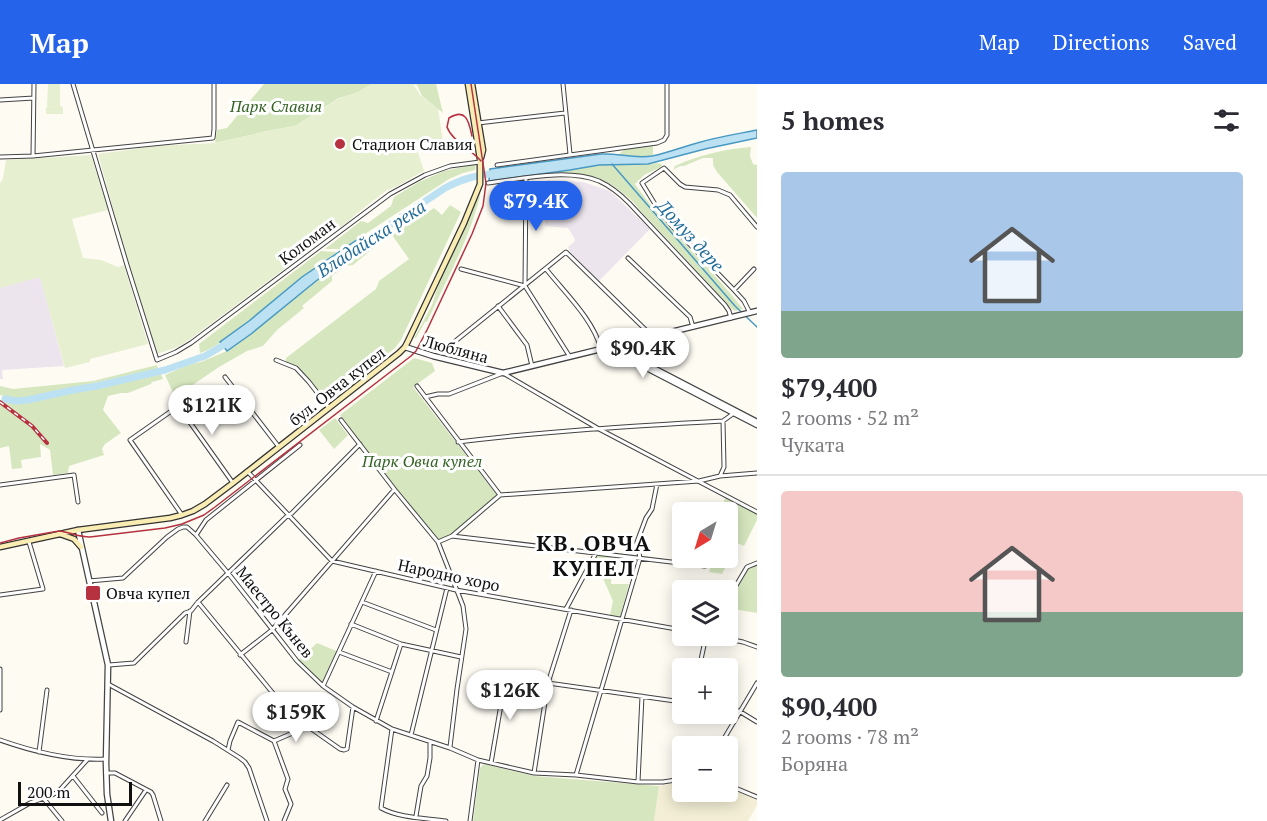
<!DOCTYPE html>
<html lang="en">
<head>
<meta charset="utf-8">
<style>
	:root { --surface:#fff; --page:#f2f2f3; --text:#2b2b33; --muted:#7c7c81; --line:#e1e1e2; --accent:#2563eb }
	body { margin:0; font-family:"PT Serif",serif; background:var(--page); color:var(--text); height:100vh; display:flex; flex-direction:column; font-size:22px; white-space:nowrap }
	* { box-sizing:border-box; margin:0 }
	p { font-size:20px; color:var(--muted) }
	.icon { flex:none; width:33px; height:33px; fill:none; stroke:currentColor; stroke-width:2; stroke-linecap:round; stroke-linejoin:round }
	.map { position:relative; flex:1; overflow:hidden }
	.drawer { display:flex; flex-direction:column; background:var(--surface); width:510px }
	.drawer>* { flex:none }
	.needle { width:39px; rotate:218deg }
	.tools { position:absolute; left:672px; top:418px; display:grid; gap:12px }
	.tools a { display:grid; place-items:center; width:66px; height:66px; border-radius:6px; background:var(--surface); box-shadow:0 3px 15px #0003; font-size:30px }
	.scale { position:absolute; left:18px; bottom:15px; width:114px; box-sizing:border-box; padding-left:6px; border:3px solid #101010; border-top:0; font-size:16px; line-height:21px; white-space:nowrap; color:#101010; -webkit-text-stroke:4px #fff; paint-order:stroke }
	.price { position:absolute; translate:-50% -51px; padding:0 14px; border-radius:21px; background:#fff; color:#222; font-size:20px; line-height:39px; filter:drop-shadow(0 2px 3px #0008) }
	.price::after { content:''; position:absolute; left:50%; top:36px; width:18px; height:14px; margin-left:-9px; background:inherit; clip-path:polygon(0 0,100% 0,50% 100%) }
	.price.selected { background:var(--accent); color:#fff }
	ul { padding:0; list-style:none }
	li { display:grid; align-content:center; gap:12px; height:318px; padding:0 24px }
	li+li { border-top:2px solid var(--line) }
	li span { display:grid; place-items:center; height:186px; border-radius:6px; color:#555 }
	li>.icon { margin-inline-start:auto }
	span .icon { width:108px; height:108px; fill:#fffc; stroke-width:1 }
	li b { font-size:26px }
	h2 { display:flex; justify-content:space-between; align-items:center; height:72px; padding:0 24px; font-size:26px }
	header { display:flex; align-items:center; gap:36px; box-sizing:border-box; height:84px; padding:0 30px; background:var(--accent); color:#fff }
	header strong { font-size:28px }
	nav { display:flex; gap:33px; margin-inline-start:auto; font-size:21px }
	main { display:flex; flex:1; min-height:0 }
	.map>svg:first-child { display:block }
</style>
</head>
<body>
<header>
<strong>Map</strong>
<nav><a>Map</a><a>Directions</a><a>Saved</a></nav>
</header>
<main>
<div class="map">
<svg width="757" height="737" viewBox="0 0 757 737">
	<rect width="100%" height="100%" fill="#fefbf3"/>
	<!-- industrial -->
	<path fill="#ece5ed" d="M547,96L583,98L610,107L650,145L599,197L571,169L568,163L574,158L575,155L568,144L545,142Z
		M40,192L64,282L2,286L3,295H0V204Z"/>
	<!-- farmland -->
	<path fill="#f3eed5" d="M682,698V708H728V703L757,715V721L748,737H654L659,702Z"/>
	<!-- green -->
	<path fill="#d6e7bf" d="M264,0H372L356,9L339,14L295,42L272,46L215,59L217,46L227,44Z
		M413,0H436L443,29L422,12L417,1Z
		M653,62V72L636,73L617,72L625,65Z
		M751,63L750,72L753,80L757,81V134L717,88L713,81V74H703L684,82H680L673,86L675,82C699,71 724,65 751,63Z
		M656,79L662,80L661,83L644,91L635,100C666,145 709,181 743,225L735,227L732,225L638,124C634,118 630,115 625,111C603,91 582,89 554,89C573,86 593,81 612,80C627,79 641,82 656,79Z
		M476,80L475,86L463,89L449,95L342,165H325L361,137L368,139L391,122L394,113L419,98L444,87Z
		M481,108C471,153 446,196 427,238H425L416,254H414L432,221L438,202Z
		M450,121L461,128L401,256L395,264L326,319L297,283L286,279V274L376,205L379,197L409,175L392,151L434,124L442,131Z
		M380,152L383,156L353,181L345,182L332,192V197L302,222L304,224L277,246L263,262L247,267L219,283L175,313L165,291L188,281L201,278L227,267L251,250L316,197L353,170Z
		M321,167L337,168C313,185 289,204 266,223C249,236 220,263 200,269L199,260Z
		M414,274L432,279L435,287L413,303L497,411L451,450L439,456L395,404L340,331Z
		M157,281L158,285L26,314L16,315L0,311V302L13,305L93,297Z
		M161,290L163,295L152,298L151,300L128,309H121L108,312L103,326L121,349L105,360L102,365L104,371L69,382L68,389L53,391L50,366L40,360L41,373L21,376L22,384L12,385L9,362L0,364V316L18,319L31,317L64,309L98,304Z
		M335,334L348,351L334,365L319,346Z
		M726,413L757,428V436L744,462L737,459L722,490L709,488L711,483L706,476V474H728V429H718Z
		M598,469L612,471L611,500H629L620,533L610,531L613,517L602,492L587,490Z
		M757,479V529L728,524V515L747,483Z
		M317,559L339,568L323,602L297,577Z
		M484,680L534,692L659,702L654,737H473L480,684Z"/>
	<!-- pitch -->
	<path fill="#e6efd0" d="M48,0H60V22L63,23V30H46V23L51,22H47Z
		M372,0H413L421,12L438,25L443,57L416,62L424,87C413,92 397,104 387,106L356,130L350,136L189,256L178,263L157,270L129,182L98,70L156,62L215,59L272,46L295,42L340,14L356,9Z
		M91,71L108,126L72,135L83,174L101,176L118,183L124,181L148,260L90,275V278L65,284L40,193L0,204V99L3,95L6,76Z"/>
	<!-- water -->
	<path fill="#bce1f2" stroke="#4899c3" stroke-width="1.5" d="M757,46V54L705,65L648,80L599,81L570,86L489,97L490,85L601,70C618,69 634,75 652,72C667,69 682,63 697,59C717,53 737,50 757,46Z
		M364,151L369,159L316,197L251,250L227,267L220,258L249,237L302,193Z"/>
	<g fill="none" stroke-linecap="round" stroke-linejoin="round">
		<!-- stream -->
		<path stroke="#4899c3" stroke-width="1.5" d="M612,80L735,222L757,243"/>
		<!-- river -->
		<path stroke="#bce1f2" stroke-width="7" d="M361,160L445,104C463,94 478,91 498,89
			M5,315L16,317L28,316L73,306L97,302L165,286L205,272L229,258"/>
		<defs>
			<path id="minor" d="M73,0L127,181L157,276L176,268L191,259L390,110L425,91L450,82L480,78
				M563,0L570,70
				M0,16L34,14
				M478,39L565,29
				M33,72L34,0
				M0,73L33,72L213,54L214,45V0
				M497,81L657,59L664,56L667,51V0
				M488,99C522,95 566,84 599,97C610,102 620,110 629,119L725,221L729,227L731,234
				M628,174L690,233L693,243
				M461,185L525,202L570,273
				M546,185C565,209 593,235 601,265
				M525,202L526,95
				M734,206L754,185
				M498,222L527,261L532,282
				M750,229L744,217L734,206L672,142L658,125L642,99L664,84L680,100L685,103L718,106L730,111L757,143
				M448,263L566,168L652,252
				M276,276L296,284L309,298L329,324
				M225,293L279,363
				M417,302L500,411
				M425,313L438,310H449L503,289L599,345L757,428
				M174,316L233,399
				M177,323L130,356L182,431
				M341,336L395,406L438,458L463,522L466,545L457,605L450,663
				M458,358C546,347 634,342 723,337L734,329
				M247,387L332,477L456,506L682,546
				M720,392L724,383L723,337
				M0,401L74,391L78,418
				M500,411L699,397L720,392L757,389
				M196,451L206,436L300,361
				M452,452L705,482
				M438,458L452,452L500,411
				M89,497L123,494L167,453L178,445L183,443H187L196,451L228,489L297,577L323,602L353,623L392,645L450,664L478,676L534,689L576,691L638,698H663L682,695
				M0,511L43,505L29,458
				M728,515L747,483L757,479
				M198,518L281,619L303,639L340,665L344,666L347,665L353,623
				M362,518L436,546
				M566,525L596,469
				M351,540L401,560L461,573
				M714,552L743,558L757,563
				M186,558L190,527
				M339,568L392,588
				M240,571L272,546L394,406
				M109,581L134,579L185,529L191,527L198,518L286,433L292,429L360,360
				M0,585V626
				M699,585L706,552
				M108,600L213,657L240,674L245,678L249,684L267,737
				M323,602L376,487
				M728,625L739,627L757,638
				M376,637L401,560
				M392,645L381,724C399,734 425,734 446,737
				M411,651L447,504
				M0,656C34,668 69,677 106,675
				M274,657L295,648L303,639
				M719,663L757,599
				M228,666L230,657L238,638L274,657L288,695L285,705L291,720L284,737
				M39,668L47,606
				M491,679L506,591L548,599L682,618
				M106,689H115L151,708L153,711L161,737
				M534,689L548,599L571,526
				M576,691L640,474L637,458L646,434L652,425L657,400
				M73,692L102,729
				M638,698L642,612
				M728,701L757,713
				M44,715L62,737
				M416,732L421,702L427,692L430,674V658
				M0,736L30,719L52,711L58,708L87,676
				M125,737L146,706
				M205,737L227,701
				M470,737L478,676"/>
			<path id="tertiary" d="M405,263L433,272L503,289L757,227
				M613,263L757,338
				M608,264L757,341
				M78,446L108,581L106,679L107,710L111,737"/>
			<path id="secondary" d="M472,0L483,66L481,74
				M60,450L74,455L81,463
				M0,463L78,446L170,434L182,431L193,427L205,420L233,399L399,269L405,263L409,255L464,139L480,100V75L468,0"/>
		</defs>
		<!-- minor casing -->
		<use href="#minor" stroke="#434343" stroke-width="5"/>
		<!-- tertiary casing -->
		<use href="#tertiary" stroke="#434343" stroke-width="7"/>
		<!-- secondary casing -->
		<use href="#secondary" stroke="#323232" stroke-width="7"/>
		<!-- minor -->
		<use href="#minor" stroke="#fff" stroke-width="3"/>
		<!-- tertiary -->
		<use href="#tertiary" stroke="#fff" stroke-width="4.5"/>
		<!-- secondary -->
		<use href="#secondary" stroke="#f9edb4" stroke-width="4.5"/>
		<!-- tram -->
		<path stroke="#b63240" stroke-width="1.5" d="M472,52C469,39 467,23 449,34L447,43C452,57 471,65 481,77
			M0,459L19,454L59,447C70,448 77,453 90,453L165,444L182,440L204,431L215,423L411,272L416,267L427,246L472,150L483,122L486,99L471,0"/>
		<defs>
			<path id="rail" d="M0,318L32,342L47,359"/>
		</defs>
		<!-- rail casing -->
		<use href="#rail" stroke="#b63240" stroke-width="4"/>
		<!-- rail -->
		<use href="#rail" stroke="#fff" stroke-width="1.5" stroke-dasharray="4.5" stroke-linecap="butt"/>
	</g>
	<!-- markers -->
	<g fill="#b63240" stroke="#fff" stroke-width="2">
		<circle cx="340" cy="60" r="6"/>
		<rect x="85" y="501" width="16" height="16" rx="3"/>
	</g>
	<g text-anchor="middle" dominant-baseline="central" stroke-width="6" stroke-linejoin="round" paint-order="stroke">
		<!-- park labels -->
		<g font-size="16" font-style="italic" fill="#356324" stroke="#fff">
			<text x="276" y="22">Парк Славия</text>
			<text x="422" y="377">Парк Овча купел</text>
		</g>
		<!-- poi labels -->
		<g font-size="16" fill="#101010" stroke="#fff" text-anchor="start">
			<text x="352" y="60">Стадион Славия</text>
			<text x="106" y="509">Овча купел</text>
		</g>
		<!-- street labels -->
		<g font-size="16" fill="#101010" stroke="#fff">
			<text transform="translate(307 157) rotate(-37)">Коломан</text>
			<text transform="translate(456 265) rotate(15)">Любляна</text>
			<text transform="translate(337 302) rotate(-38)">бул. Овча купел</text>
			<text transform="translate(449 491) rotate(12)">Народно хоро</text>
			<text transform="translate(275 528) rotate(51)">Маестро Кънев</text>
		</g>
		<!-- water labels -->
		<g font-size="18" font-style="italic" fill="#216c99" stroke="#fff">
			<text transform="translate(691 151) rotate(48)">Домуз дере</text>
			<text transform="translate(371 154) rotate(-33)">Владайска река</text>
		</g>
		<!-- district labels -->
		<g font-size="22" font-weight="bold" letter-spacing="1.5" fill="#101010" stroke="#fff">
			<text x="594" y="458">КВ. ОВЧА<tspan x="594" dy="25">КУПЕЛ</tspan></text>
		</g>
	</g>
</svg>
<div class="tools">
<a><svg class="needle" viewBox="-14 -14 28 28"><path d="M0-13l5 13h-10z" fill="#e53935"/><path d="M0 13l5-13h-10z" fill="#7c7c81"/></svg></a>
<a><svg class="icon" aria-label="layers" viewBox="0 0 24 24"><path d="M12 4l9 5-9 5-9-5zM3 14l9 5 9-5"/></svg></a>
<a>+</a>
<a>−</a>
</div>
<div class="scale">200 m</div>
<b class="price selected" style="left:536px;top:148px">$79.4K</b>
<b class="price" style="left:643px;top:295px">$90.4K</b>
<b class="price" style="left:212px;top:352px">$121K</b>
<b class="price" style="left:510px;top:637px">$126K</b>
<b class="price" style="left:296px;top:659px">$159K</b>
</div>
<section class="drawer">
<h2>5 homes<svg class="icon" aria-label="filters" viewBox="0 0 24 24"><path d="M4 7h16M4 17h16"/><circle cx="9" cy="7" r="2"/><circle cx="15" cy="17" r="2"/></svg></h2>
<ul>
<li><span style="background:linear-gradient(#a9c7e8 75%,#7fa58c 0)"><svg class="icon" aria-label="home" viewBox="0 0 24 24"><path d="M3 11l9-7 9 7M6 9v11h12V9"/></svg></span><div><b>$79,400</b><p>2 rooms · 52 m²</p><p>Чуката</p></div></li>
<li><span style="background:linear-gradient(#f6c9c9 65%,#7fa58c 0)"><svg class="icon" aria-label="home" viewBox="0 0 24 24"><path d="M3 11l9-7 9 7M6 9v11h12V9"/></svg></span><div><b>$90,400</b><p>2 rooms · 78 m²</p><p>Боряна</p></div></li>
</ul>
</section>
</main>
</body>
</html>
